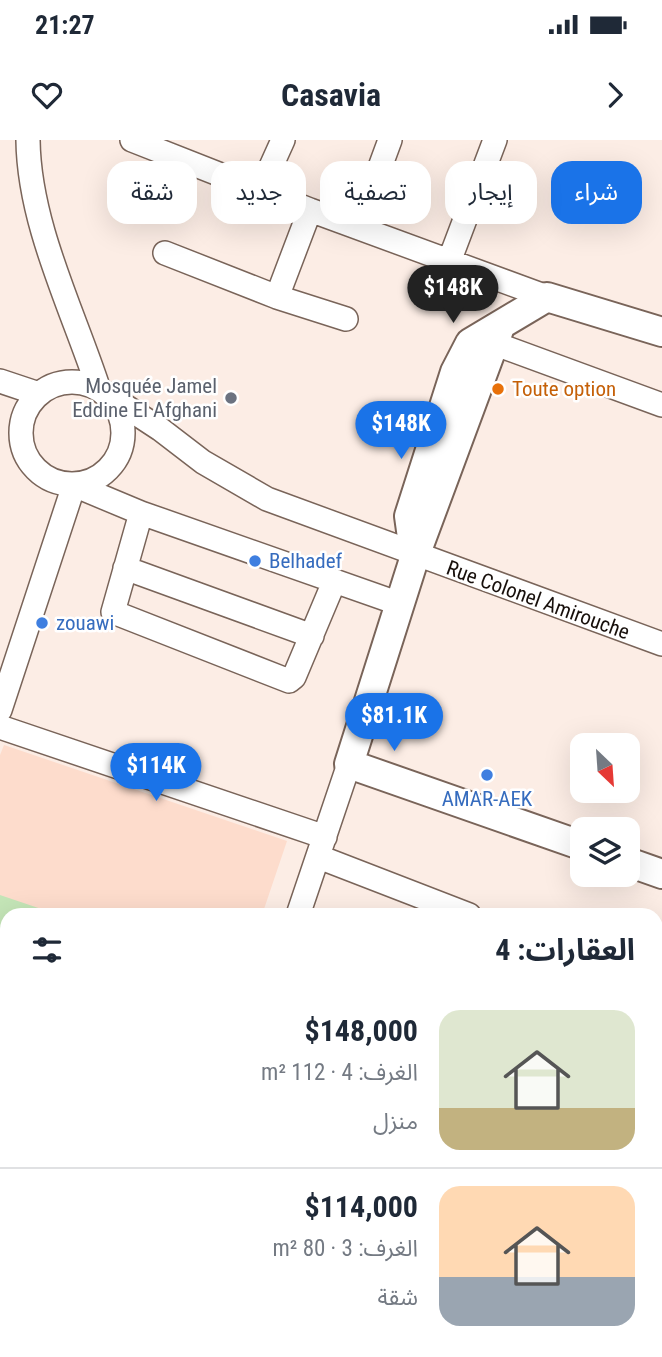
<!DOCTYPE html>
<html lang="ar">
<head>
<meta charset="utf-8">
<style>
	:root { --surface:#fff; --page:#f2f2f3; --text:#1f2937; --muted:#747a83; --line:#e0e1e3; --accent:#1a73e8 }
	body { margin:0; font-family:"Roboto Condensed","Noto Sans Arabic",sans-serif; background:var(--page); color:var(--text); direction:rtl; height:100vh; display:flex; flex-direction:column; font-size:26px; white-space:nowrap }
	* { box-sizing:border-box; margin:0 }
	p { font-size:23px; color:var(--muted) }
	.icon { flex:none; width:38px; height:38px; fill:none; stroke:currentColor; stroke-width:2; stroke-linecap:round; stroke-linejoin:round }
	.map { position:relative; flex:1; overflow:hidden; direction:ltr }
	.sheet { position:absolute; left:0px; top:768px; width:663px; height:450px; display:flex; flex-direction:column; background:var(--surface); border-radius:21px 21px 0 0; box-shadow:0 7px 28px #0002; direction:rtl }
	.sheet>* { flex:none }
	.guide { position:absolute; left:21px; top:21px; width:621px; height:63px; direction:rtl; display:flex; gap:14px }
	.needle { width:46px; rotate:155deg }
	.buttons { position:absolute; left:570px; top:593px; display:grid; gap:14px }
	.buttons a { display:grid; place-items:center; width:70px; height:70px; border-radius:14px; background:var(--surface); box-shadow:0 7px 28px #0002; font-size:35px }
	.price { position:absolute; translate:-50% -60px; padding:0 16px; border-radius:24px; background:var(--accent); color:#fff; font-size:23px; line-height:46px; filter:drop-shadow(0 2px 4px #0008) }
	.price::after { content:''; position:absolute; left:50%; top:42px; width:21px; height:16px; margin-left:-10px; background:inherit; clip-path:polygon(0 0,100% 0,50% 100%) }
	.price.active { background:#222; color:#fff }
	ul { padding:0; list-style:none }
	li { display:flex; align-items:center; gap:21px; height:175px; padding:0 28px }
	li+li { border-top:2px solid var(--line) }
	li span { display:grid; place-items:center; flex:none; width:196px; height:140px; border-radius:21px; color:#555 }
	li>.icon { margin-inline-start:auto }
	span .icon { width:84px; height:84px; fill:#fffc; stroke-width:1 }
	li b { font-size:30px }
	h2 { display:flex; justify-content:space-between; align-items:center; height:84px; padding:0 28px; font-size:30px }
	.chip { padding:0 24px; border-radius:21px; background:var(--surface); box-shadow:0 7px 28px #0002; font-size:24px; line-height:63px }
	.chip.active { background:var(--accent); color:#fff }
	.status { display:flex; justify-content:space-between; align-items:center; height:49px; padding:0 35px; background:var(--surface); direction:ltr }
	.status svg { height:19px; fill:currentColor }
	header { display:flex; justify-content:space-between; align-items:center; height:91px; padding:0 28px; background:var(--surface); font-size:32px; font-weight:700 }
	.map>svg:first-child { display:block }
</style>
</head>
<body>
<div class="status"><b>21:27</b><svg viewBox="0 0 49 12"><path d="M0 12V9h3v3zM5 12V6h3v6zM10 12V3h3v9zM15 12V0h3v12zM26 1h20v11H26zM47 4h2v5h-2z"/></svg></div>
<header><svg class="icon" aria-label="forward" viewBox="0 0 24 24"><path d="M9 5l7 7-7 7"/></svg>Casavia<svg class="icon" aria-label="heart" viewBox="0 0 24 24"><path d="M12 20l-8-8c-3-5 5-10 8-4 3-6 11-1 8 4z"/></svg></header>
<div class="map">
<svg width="662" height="1217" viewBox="0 0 662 1217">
	<rect width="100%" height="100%" fill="#fcede5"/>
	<!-- built -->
	<path fill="#fddccc" d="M4,605L287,701L262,775H7V909L0,907V615Z"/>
	<!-- green -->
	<path fill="#c4e5b7" d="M0,755L59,775H7V825L0,822Z"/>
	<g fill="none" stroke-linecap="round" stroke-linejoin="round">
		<defs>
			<path id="minor" d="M28,0C29,84 72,168 98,247
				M132,0L310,70L547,157
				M260,51L283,0
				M358,87L390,0
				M165,113L277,157L346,179
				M450,119L495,0
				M277,157L310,70
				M493,203L662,265
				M0,241L39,254
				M21 293a51 51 0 1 1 102 0a51 51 0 1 1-102 0Z
				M105,253L160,289L203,322L267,359L662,504
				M141,373L113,472L289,541L294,537L334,442
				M125,428L312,496
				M0,570L74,345L141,373L400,464
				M0,587L325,697
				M319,717L469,775
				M298,775L349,624
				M0,924L7,927
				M656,1159L662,1161
				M67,1217L70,1211
				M240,1217L242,1211"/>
			<path id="major" d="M500,187L415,416L349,624L583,706
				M414,412L409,376L455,232L470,203L547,157L662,192
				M628,722L662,734"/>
		</defs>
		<!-- minor casing -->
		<use href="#minor" stroke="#796459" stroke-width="26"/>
		<!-- major casing -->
		<use href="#major" stroke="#796459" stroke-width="32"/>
		<!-- minor -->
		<use href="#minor" stroke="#fff" stroke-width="23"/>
		<!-- major -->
		<use href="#major" stroke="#fff" stroke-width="28"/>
	</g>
	<!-- markers -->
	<circle fill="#e8710a" stroke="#fff" stroke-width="2.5" cx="498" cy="249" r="7"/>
	<circle fill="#6b7280" stroke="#fff" stroke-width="2.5" cx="231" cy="258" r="7"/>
	<g fill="#3f7fe0" stroke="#fff" stroke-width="2.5">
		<circle cx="255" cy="421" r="7"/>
		<circle cx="42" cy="483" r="7"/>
		<circle cx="487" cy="635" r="7"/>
	</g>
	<g text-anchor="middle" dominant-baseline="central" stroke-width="5" stroke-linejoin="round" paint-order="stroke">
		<!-- worship labels -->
		<g font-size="21" fill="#5b616d" stroke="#fff" text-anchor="end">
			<text x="217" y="246">Mosquée Jamel<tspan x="217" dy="24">Eddine El Afghani</tspan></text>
		</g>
		<!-- food labels -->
		<g font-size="21" fill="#c56008" stroke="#fff" text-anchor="start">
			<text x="512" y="249">Toute option</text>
		</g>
		<!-- shop labels -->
		<g font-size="21" fill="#366cbe" stroke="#fff" text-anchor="start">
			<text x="269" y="421">Belhadef</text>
			<text x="56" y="483">zouawi</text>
			<text x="487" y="659" text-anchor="middle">AMAR-AEK</text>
		</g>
		<!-- street labels -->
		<g font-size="21" fill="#170f0b" stroke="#fff">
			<text transform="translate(538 460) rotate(20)">Rue Colonel Amirouche</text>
		</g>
	</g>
</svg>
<div class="buttons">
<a><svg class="needle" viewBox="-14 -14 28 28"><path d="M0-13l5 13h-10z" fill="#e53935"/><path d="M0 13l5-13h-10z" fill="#747a83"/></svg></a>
<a><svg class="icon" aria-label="layers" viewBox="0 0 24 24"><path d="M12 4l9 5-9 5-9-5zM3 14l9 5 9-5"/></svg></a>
</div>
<b class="price active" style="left:453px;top:185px">$148K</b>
<b class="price" style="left:401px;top:321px">$148K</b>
<b class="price" style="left:394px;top:613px">$81.1K</b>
<b class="price" style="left:156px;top:663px">$114K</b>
<div class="guide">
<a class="chip active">شراء</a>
<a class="chip">إيجار</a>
<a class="chip">تصفية</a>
<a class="chip">جديد</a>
<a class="chip">شقة</a>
</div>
<section class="sheet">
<h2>العقارات: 4<svg class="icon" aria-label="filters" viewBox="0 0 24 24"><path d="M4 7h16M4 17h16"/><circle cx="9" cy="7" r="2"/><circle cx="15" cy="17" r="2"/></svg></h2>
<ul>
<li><span style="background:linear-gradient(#dfe7d0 70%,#c2b280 0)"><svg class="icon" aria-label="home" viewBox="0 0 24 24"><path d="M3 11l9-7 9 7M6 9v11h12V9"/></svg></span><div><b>$148,000</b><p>الغرف: 4 · 112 m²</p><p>منزل</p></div></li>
<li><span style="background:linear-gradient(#ffd9b3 65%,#9aa5b1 0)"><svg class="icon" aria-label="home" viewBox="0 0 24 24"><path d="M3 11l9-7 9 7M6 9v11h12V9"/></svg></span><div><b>$114,000</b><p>الغرف: 3 · 80 m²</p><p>شقة</p></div></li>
</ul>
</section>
</div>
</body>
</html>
